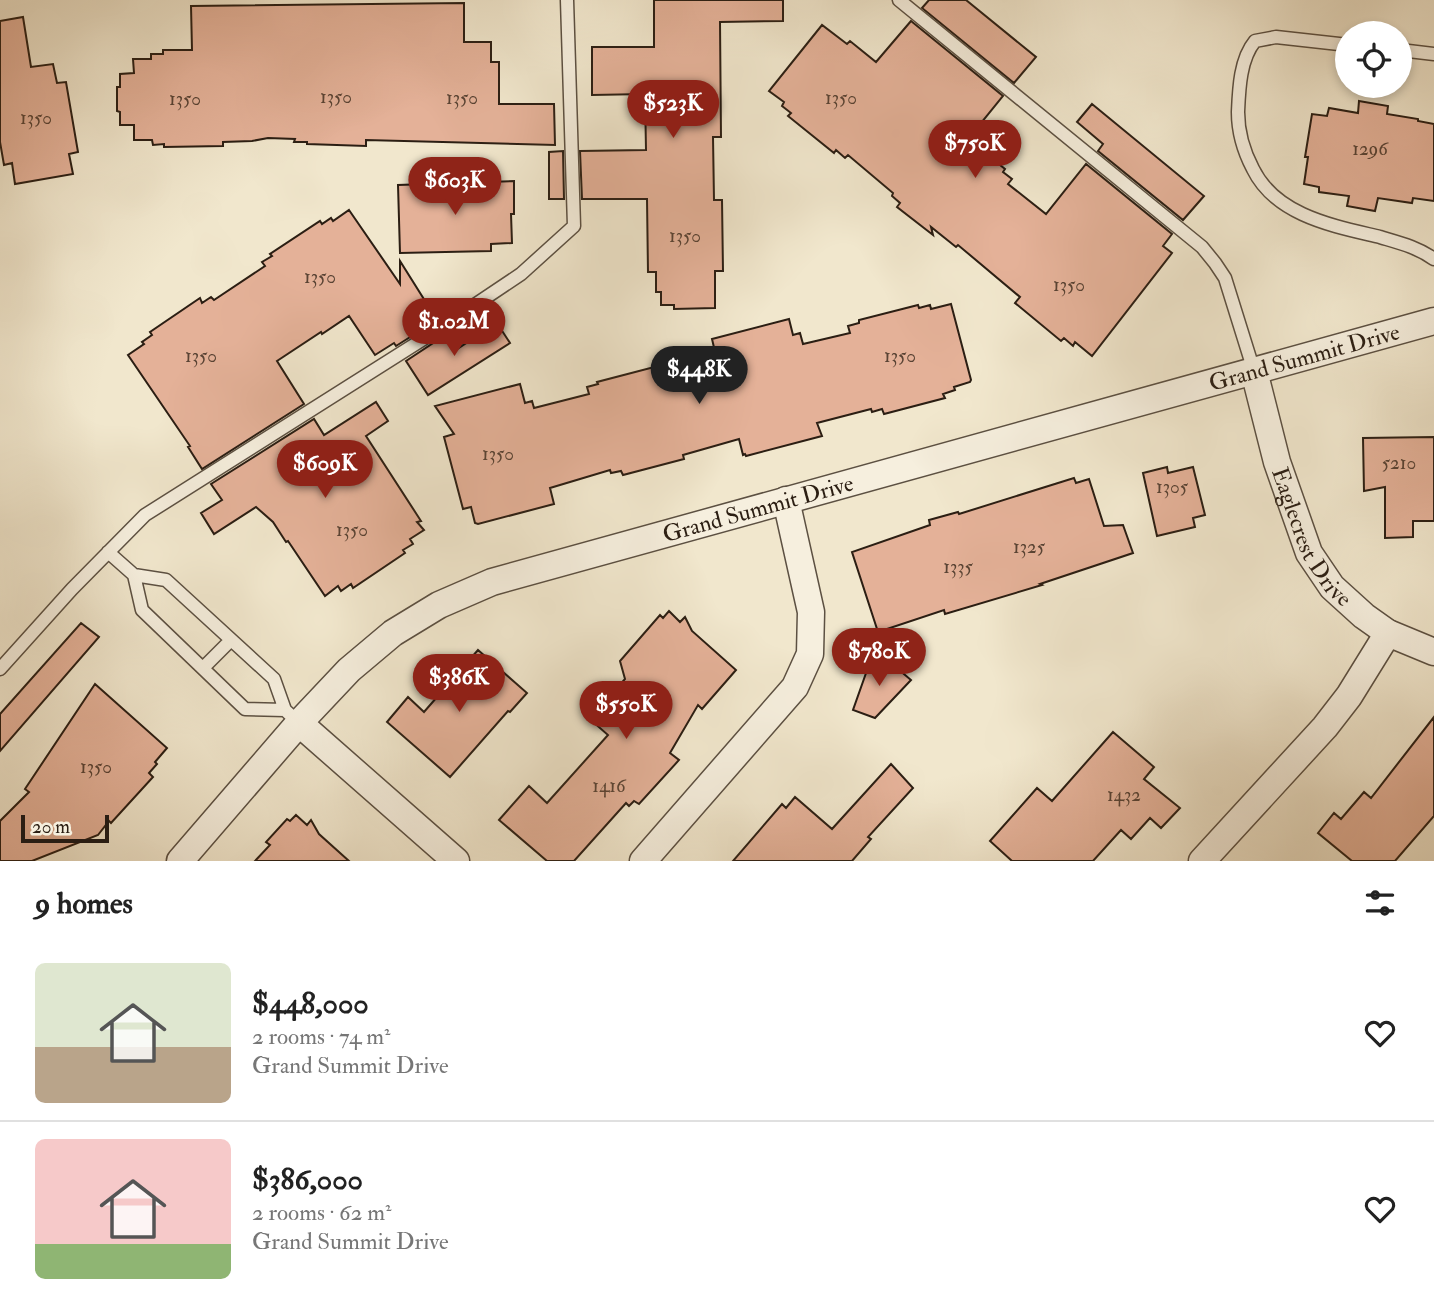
<!DOCTYPE html>
<html lang="en">
<head>
<meta charset="utf-8">
<style>
	:root { --surface:#fff; --page:#f2f2f2; --text:#222; --muted:#767676; --line:#e0e0e0; --accent:#8f2418 }
	body { margin:0; font-family:"IM FELL Double Pica",serif; background:var(--page); color:var(--text); height:100vh; display:flex; flex-direction:column; font-size:26px; white-space:nowrap }
	* { box-sizing:border-box; margin:0 }
	p { font-size:23px; color:var(--muted) }
	.icon { flex:none; width:38px; height:38px; fill:none; stroke:currentColor; stroke-width:2; stroke-linecap:round; stroke-linejoin:round }
	.map { position:relative; height:861px; overflow:hidden }
	.panel { display:flex; flex-direction:column; background:var(--surface); flex:1 }
	.panel>* { flex:none }
	.controls { position:absolute; left:1335px; top:21px; display:grid; gap:14px }
	.controls a { display:grid; place-items:center; width:77px; height:77px; border-radius:50%; background:var(--surface); box-shadow:0 4px 10px #0003; font-size:35px }
	.scale { position:absolute; left:21px; bottom:18px; width:88px; box-sizing:border-box; padding-left:7px; border:4px solid #2b1e13; border-top:0; font-size:19px; line-height:24px; white-space:nowrap; color:#2b1e13; -webkit-text-stroke:5px #f6efde; paint-order:stroke }
	.price { position:absolute; translate:-50% -60px; padding:0 16px; border-radius:24px; background:var(--accent); color:#fff; font-size:23px; line-height:46px; filter:drop-shadow(0 2px 4px #0008) }
	.price::after { content:''; position:absolute; left:50%; top:42px; width:21px; height:16px; margin-left:-10px; background:inherit; clip-path:polygon(0 0,100% 0,50% 100%) }
	.price.on { background:#222; color:#fff }
	ul { padding:0; list-style:none }
	li { display:flex; align-items:center; gap:21px; height:175px; padding:0 35px }
	li+li { border-top:2px solid var(--line) }
	li span { display:grid; place-items:center; flex:none; width:196px; height:140px; border-radius:10px; color:#555 }
	li>.icon { margin-inline-start:auto }
	span .icon { width:84px; height:84px; fill:#fffc; stroke-width:1 }
	li b { font-size:30px }
	h2 { display:flex; justify-content:space-between; align-items:center; height:84px; padding:0 35px; font-size:30px }
	.map>svg:first-child { display:block }
</style>
</head>
<body>
<div class="map">
<svg width="1434" height="861" viewBox="0 0 1434 861">
	<rect width="100%" height="100%" fill="#f1e7cd"/>
	<filter id="stains"><feTurbulence type="fractalNoise" baseFrequency=".00286" numOctaves="4"/><feColorMatrix values="0 0 0 0 .2 0 0 0 0 .09 0 0 0 0 .02 0 0 0 .5 -.17"/></filter>
	<radialGradient id="worn" r=".72"><stop offset=".6" stop-color="#630" stop-opacity="0"/><stop offset="1" stop-color="#630" stop-opacity=".3"/></radialGradient>
	<!-- building -->
	<path fill="#e4b198" stroke="#2b1e13" stroke-width="2" d="M654,0H783V21L720,22L721,137H713L714,200H722L723,271H715V308L674,309V305H661V292H656V272H648L647,199H582L580,151L646,150L645,94L592,95V47H654Z
		M929,0H966L1036,57L1014,83L922,8Z
		M464,3V42H491V62H499V104H554L555,145L366,140V146L307,144V142H294L295,139L268,138L252,141L223,142V146L164,147V144L153,145L152,140H134V125H120V112L117,111V87H120V74L134,73L133,59H151V54H163V50H192L191,6Z
		M23,17L31,67L53,64L57,83L66,82L78,152L69,154L73,174L15,184L12,163L4,165L0,142V21Z
		M911,21L1003,96L968,139L1005,169L1003,172L1012,179L1008,184L1046,214L1086,164L1172,234L1163,246L1172,253L1092,356L1075,342L1073,346L1064,338L1061,341L1015,303L1020,297L958,245L956,247L931,227L933,235L897,207L900,203L892,196L893,193L848,155L845,158L836,150L834,153L788,116L791,113L782,106L784,102L769,91L822,25L847,44L850,41L876,62Z
		M1359,101L1388,106L1387,114L1418,119V121L1434,124V201L1413,198L1412,203L1378,198L1375,211L1347,206L1349,196L1319,192V187L1304,184L1308,157H1305L1312,114L1327,116L1329,108L1358,113Z
		M1092,104L1204,196L1183,220L1098,151L1103,144L1077,122Z
		M563,151L564,199H549V152Z
		M514,181V214H511L512,243L491,244V251L400,253L398,185Z
		M349,210L400,284V261L437,320L396,346L394,343L375,355L349,316L322,334L321,332L277,361L304,404L202,469L188,447L190,446L128,355L144,344L142,342L152,335L150,332L200,298L202,303L211,297L214,300L265,266L262,262L272,256L270,254L320,221L322,224L331,218L333,221Z
		M951,304L971,380L970,382L954,387L955,390L943,394L945,398L884,414L882,409L872,412L871,409L817,423L822,436L746,456L745,454L743,455L739,439L683,455L684,459L623,475L621,471L611,473L610,470L550,488L554,504L478,524L475,523L471,507L463,509L444,437L454,434L435,406L520,384L525,403L532,401L534,408L589,394L587,387L598,384L597,382L658,366V369L716,356L712,339L789,319L793,335L800,333L803,344L850,333L848,326L859,323V320L918,305L919,308L930,305L931,309Z
		M497,323L510,343L428,395L406,361L447,334L457,349Z
		M376,402L388,421L366,436L421,521L417,522L424,530L410,539L413,544L403,550L405,553L353,588L351,584L341,591L338,586L325,596L288,541L286,542L273,522L256,507L214,534L201,513L222,500L211,484L314,419L324,435Z
		M1434,437V521H1413V537L1385,538V487L1364,491L1363,438Z
		M1167,467L1168,473L1193,467L1205,515L1193,518L1195,527L1157,536L1143,473Z
		M1074,478L1076,483L1089,479L1104,526L1123,525L1133,553L1040,584L1042,585L945,614L944,610L878,632L852,552L930,525L929,520L958,512L959,514Z
		M669,611L680,622L685,617L692,631L736,670L702,709L698,705L670,753L679,760L639,804L634,801L629,806L626,803L574,861H547L499,820L529,786L547,803L608,735L592,721L594,719L592,717L625,679L620,661L660,615L663,618Z
		M81,623L99,637L0,751V714Z
		M478,650L527,693L510,712L508,711L450,777L387,722L408,697L424,712Z
		M871,659L898,669L911,680L875,718L853,710Z
		M95,684L167,748L155,762L157,764L149,773L153,777L111,823L109,821L98,835L32,861H0V821L29,792L25,789Z
		M1434,717V816L1395,861H1352L1318,833L1334,813L1341,819L1364,792L1371,798Z
		M1113,732L1154,767L1144,779L1180,808L1161,828L1150,818L1131,839L1121,830L1093,861H1012L990,841L1037,788L1052,801Z
		M891,764L913,788L868,837L871,839L852,861H733L782,804L786,808L795,797L832,829Z
		M296,815L307,825L311,820L319,834L349,861H255L270,845L266,842L287,819L290,821Z"/>
	<g fill="none" stroke-linecap="round" stroke-linejoin="round">
		<defs>
			<path id="lane" d="M899,0L1202,247L1215,263L1225,278L1254,371
				M1348,45L1276,37L1255,41C1240,59 1239,89 1238,112C1238,131 1244,152 1253,169C1276,216 1334,226 1380,237C1400,243 1417,247 1434,259
				M1400,50L1434,54
				M108,552L134,575L166,580L274,679L285,710L299,723
				M134,575L142,610L245,709L285,710
				M203,668L231,640
				M0,669L72,589L145,515L436,331L521,274L574,226L567,0"/>
			<g id="street">
				<path id="s1" d="M1254,371L1277,462L1309,553L1332,587L1364,616L1388,633L1434,652"/>
				<path d="M299,723L456,861"/>
				<path id="s2" d="M180,861L299,723L349,670L393,633L439,605L492,582L1434,321"/>
				<path d="M643,861L795,687L810,654L811,612L786,500"/>
				<path d="M1202,861L1325,727L1349,696L1388,633"/>
			</g>
		</defs>
		<!-- lane casing -->
		<use href="#lane" stroke="#5c5042" stroke-width="15"/>
		<!-- street casing -->
		<use href="#street" stroke="#5c5042" stroke-width="29"/>
		<!-- lane -->
		<use href="#lane" stroke="#f6efde" stroke-width="12"/>
		<!-- street -->
		<use href="#street" stroke="#f6efde" stroke-width="26"/>
	</g>
	<g text-anchor="middle" dominant-baseline="central" stroke-width="5" stroke-linejoin="round" paint-order="stroke">
		<!-- number labels -->
		<g font-size="19" fill="#594334">
			<text x="336" y="97">1350</text>
			<text x="462" y="98">1350</text>
			<text x="841" y="98">1350</text>
			<text x="185" y="99">1350</text>
			<text x="36" y="118">1350</text>
			<text x="1370" y="149">1296</text>
			<text x="685" y="236">1350</text>
			<text x="320" y="277">1350</text>
			<text x="1069" y="285">1350</text>
			<text x="201" y="356">1350</text>
			<text x="900" y="356">1350</text>
			<text x="498" y="454">1350</text>
			<text x="1399" y="463">5210</text>
			<text x="1172" y="487">1305</text>
			<text x="352" y="530">1350</text>
			<text x="1029" y="547">1325</text>
			<text x="958" y="567">1335</text>
			<text x="96" y="767">1350</text>
			<text x="609" y="786">1416</text>
			<text x="1124" y="795">1432</text>
		</g>
		<!-- street labels -->
		<g font-size="23" fill="#2b1e13" stroke="#f6efde">
			<text stroke="none"><textPath href="#s2" startOffset="1267">Grand Summit Drive</textPath></text>
			<text stroke="none"><textPath href="#s2" startOffset="700">Grand Summit Drive</textPath></text>
			<text stroke="none"><textPath href="#s1" startOffset="177">Eaglecrest Drive</textPath></text>
		</g>
	</g>
	<rect width="100%" height="100%" filter="url(#stains)"/>
	<rect width="100%" height="100%" fill="url(#worn)"/>
</svg>
<div class="controls">
<a><svg class="icon" aria-label="locate" viewBox="0 0 24 24"><circle cx="12" cy="12" r="6"/><path d="M12 2v4M12 18v4M2 12h4M18 12h4"/></svg></a>
</div>
<div class="scale">20 m</div>
<b class="price" style="left:673px;top:140px">$523K</b>
<b class="price" style="left:975px;top:180px">$750K</b>
<b class="price" style="left:455px;top:217px">$603K</b>
<b class="price" style="left:454px;top:358px">$1.02M</b>
<b class="price on" style="left:699px;top:406px">$448K</b>
<b class="price" style="left:325px;top:500px">$609K</b>
<b class="price" style="left:879px;top:688px">$780K</b>
<b class="price" style="left:459px;top:714px">$386K</b>
<b class="price" style="left:626px;top:741px">$550K</b>
</div>
<section class="panel">
<h2>9 homes<svg class="icon" aria-label="filters" viewBox="0 0 24 24"><path d="M4 7h16M4 17h16"/><circle cx="9" cy="7" r="2"/><circle cx="15" cy="17" r="2"/></svg></h2>
<ul>
<li><span style="background:linear-gradient(#dfe7d0 60%,#b9a48a 0)"><svg class="icon" aria-label="home" viewBox="0 0 24 24"><path d="M3 11l9-7 9 7M6 9v11h12V9"/></svg></span><div><b>$448,000</b><p>2 rooms · 74 m²</p><p>Grand Summit Drive</p></div><svg class="icon" aria-label="heart" viewBox="0 0 24 24"><path d="M12 20l-8-8c-3-5 5-10 8-4 3-6 11-1 8 4z"/></svg></li>
<li><span style="background:linear-gradient(#f6c9c9 75%,#8fb573 0)"><svg class="icon" aria-label="home" viewBox="0 0 24 24"><path d="M3 11l9-7 9 7M6 9v11h12V9"/></svg></span><div><b>$386,000</b><p>2 rooms · 62 m²</p><p>Grand Summit Drive</p></div><svg class="icon" aria-label="heart" viewBox="0 0 24 24"><path d="M12 20l-8-8c-3-5 5-10 8-4 3-6 11-1 8 4z"/></svg></li>
</ul>
</section>
</body>
</html>
